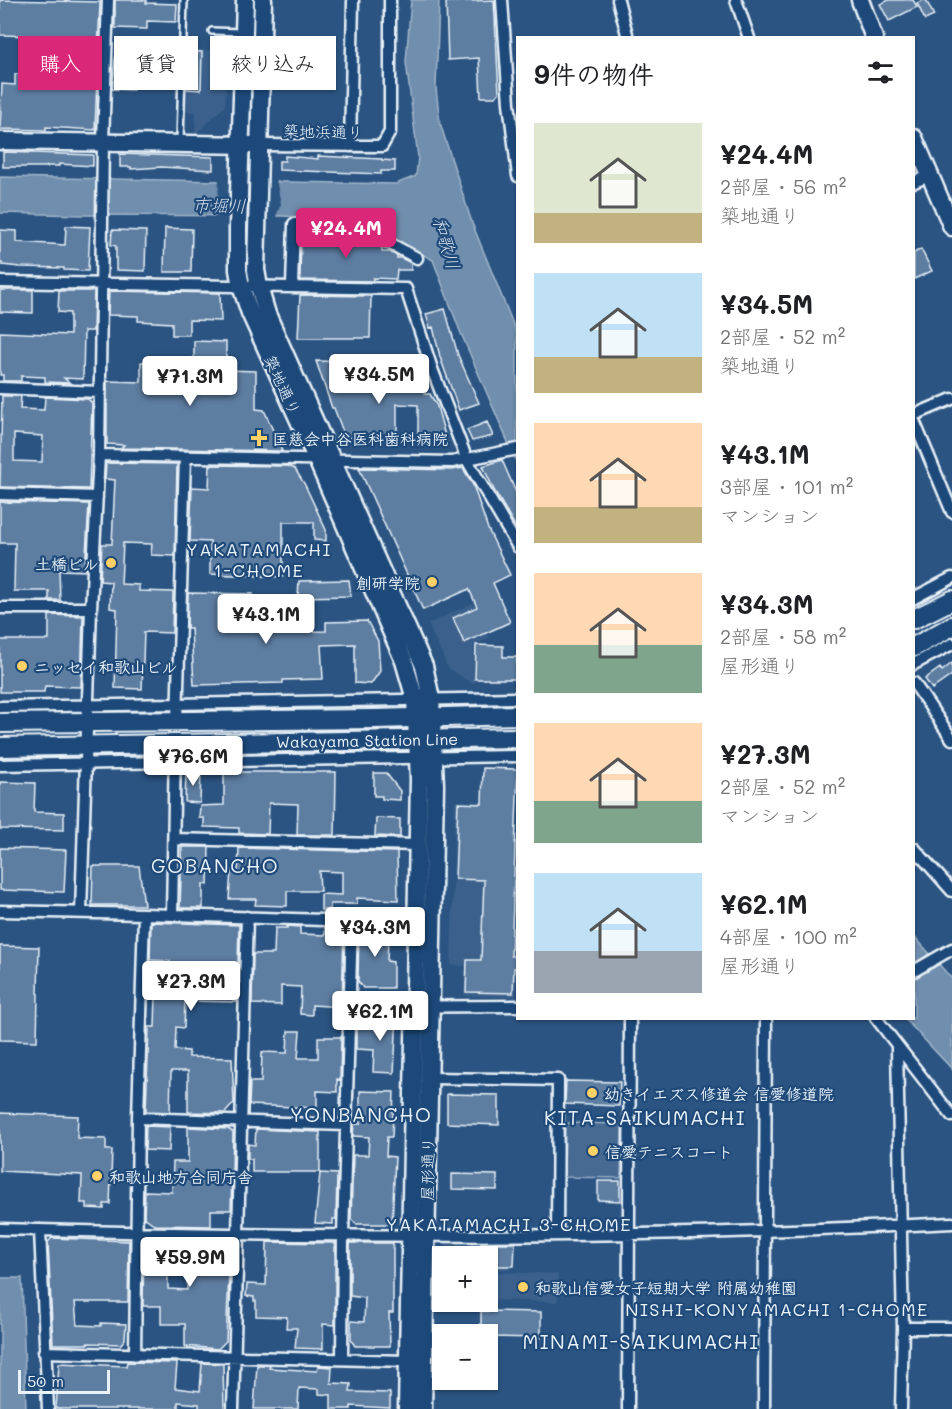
<!DOCTYPE html>
<html lang="ja">
<head>
<meta charset="utf-8">
<style>
	:root { --surface:#fff; --page:#f2f2f2; --text:#202124; --muted:#757577; --accent:#db2777 }
	body { margin:0; font-family:Mali,"Klee One",sans-serif; background:var(--page); color:var(--text); height:100vh; display:flex; flex-direction:column; font-size:22px; white-space:nowrap }
	* { box-sizing:border-box; margin:0 }
	p { font-size:20px; color:var(--muted) }
	.icon { flex:none; width:33px; height:33px; fill:none; stroke:currentColor; stroke-width:2; stroke-linecap:round; stroke-linejoin:round }
	.map { position:relative; flex:1; overflow:hidden }
	.drawer { position:absolute; left:516px; top:36px; width:399px; height:984px; display:flex; flex-direction:column; background:var(--surface); border-radius:0px; box-shadow:0 2px 4px #0004 }
	.drawer>* { flex:none }
	.hud { position:absolute; left:18px; top:36px; width:408px; height:54px; display:flex; gap:12px }
	.fabs { position:absolute; left:432px; top:1246px; display:grid; gap:12px }
	.fabs a { display:grid; place-items:center; width:66px; height:66px; border-radius:0px; background:var(--surface); box-shadow:0 2px 4px #0004; font-size:30px }
	.scale { position:absolute; left:18px; bottom:15px; width:92px; box-sizing:border-box; padding-left:6px; border:3px solid #e8f1f8; border-top:0; font-size:16px; line-height:21px; white-space:nowrap; color:#e8f1f8; -webkit-text-stroke:4px #1f4a7a; paint-order:stroke }
	.price { position:absolute; translate:-50% -51px; padding:0 14px; border-radius:6px; background:#fff; color:#222; font-size:20px; line-height:39px; filter:drop-shadow(0 2px 3px #0008) }
	.price::after { content:''; position:absolute; left:50%; top:36px; width:18px; height:14px; margin-left:-9px; background:inherit; clip-path:polygon(0 0,100% 0,50% 100%) }
	.price.on { background:var(--accent); color:#fff }
	ul { padding:0; list-style:none }
	li { display:flex; align-items:center; gap:18px; height:150px; padding:0 18px }
	li span { display:grid; place-items:center; flex:none; width:168px; height:120px; border-radius:0px; color:#555 }
	li>.icon { margin-inline-start:auto }
	span .icon { width:72px; height:72px; fill:#fffc; stroke-width:1 }
	li b { font-size:26px }
	h2 { display:flex; justify-content:space-between; align-items:center; height:72px; padding:0 18px; font-size:26px }
	.tag { padding:0 21px; border-radius:0px; background:var(--surface); box-shadow:0 2px 4px #0004; font-size:21px; line-height:54px }
	.tag.on { background:var(--accent); color:#fff }
	.map>svg:first-child { display:block }
</style>
</head>
<body>
<div class="map">
<svg width="952" height="1409" viewBox="0 0 952 1409">
	<rect width="100%" height="100%" fill="#2b5482"/>
	<filter id="ink" filterUnits="userSpaceOnUse"><feTurbulence type="fractalNoise" baseFrequency=".0167" numOctaves="2"/><feDisplacementMap in="SourceGraphic" scale="12" xChannelSelector="R" yChannelSelector="G"/><feConvolveMatrix kernelMatrix="1 2 1 2 8 2 1 2 1" color-interpolation-filters="sRGB"/></filter>
	<g filter="url(#ink)">
		<!-- built -->
		<path fill="#3a608b" d="M186,50L227,51L225,106L195,135L196,112H184Z
			M473,603L489,638L474,645L475,683H471L448,668L428,624Z
			M455,801L517,802L516,997L464,996L465,966L451,965Z
			M511,1242V1269L488,1270V1257H447L446,1243Z
			M488,1272L558,1274V1302L488,1300Z"/>
		<!-- green -->
		<path fill="#476b93" stroke="#98aec6" stroke-width="1.5" d="M565,1123L622,1124L621,1178L564,1177Z"/>
		<!-- water -->
		<path fill="#708ead" stroke="#a0b6cb" stroke-width="1.5" d="M411,0H439L436,88L440,123L472,223L517,334V463L460,331L433,260L361,220L282,216L86,215L0,213V177L396,184L416,176L418,157L406,62Z
			M914,936L952,979V1069L905,1019L914,1018Z
			M0,1278H22L26,1409H0Z"/>
		<!-- pier -->
		<path fill="#2b5482" d="M219,178L276,179L281,204L275,219H217Z"/>
		<!-- building -->
		<path fill="#5d7da1" stroke="#e8f1f8" stroke-width="1.5" fill-rule="evenodd" d="M0,0L100,2L95,130L46,127V130L0,129L2,84L15,85V74H36L38,36L0,35Z
			M115,0H146V3L177,4L176,22L147,21V29L115,28Z
			M494,0L499,93L495,97H481L479,58L448,60L446,2Z
			M889,0H913L917,7L889,21L880,4Z
			M923,0H926L934,16L925,20L917,3Z
			M148,40L176,41L177,78L134,77L133,90L112,89L116,52L147,53Z
			M187,51L202,52L201,90L186,89Z
			M3,152L93,155V166L59,164V166H47V167H3Z
			M120,154L213,157V170L161,167L131,169V167H120Z
			M285,156L318,159V156L382,159V160L395,161V171H381V174L279,170V161H285Z
			M66,226L90,227L88,271L64,270V268L20,267L2,265V263H0V230L17,231V242L65,245Z
			M165,228L192,229L191,272H164Z
			M112,230L146,231L145,271L116,270V246L111,245Z
			M301,233H355L382,248V252H390L397,256V258H401L411,263V270H397L396,279L373,278V281L300,280Z
			M921,249L932,271L914,279V253Z
			M0,290H33V313L0,312Z
			M59,291H94L93,331H84L83,379L64,378L70,383L45,382V377L21,376V381H3V375H0V332L70,335V313L58,312Z
			M109,291L220,293L221,321L189,320V335H172V323L138,321V316L108,315Z
			M300,295L371,296L370,338H298Z
			M445,309L458,355L479,403L459,410L440,357L433,327L430,328L426,314Z
			M194,341L226,342V370L256,371V409L264,410L282,451L121,448L124,445L107,444V381L141,382V362L160,363V368L194,369Z
			M316,361L351,362L352,384L385,385V378L425,380V394H430L437,406L447,443L418,442V405L397,404V439L345,437L334,408H332Z
			M2,396H21L20,409L44,410L45,397L88,399L92,403L89,489L0,487ZM14,434L43,436L42,462L14,461Z
			M487,422L493,436L472,441L467,430Z
			M502,460L518,497V531L494,490L483,466Z
			M106,463L177,464L175,556L151,555L152,544L123,543L121,584L139,585V591L173,592L172,633L144,632L142,689L115,688L117,609L110,608L111,582L100,581L102,544H112L115,480L105,479Z
			M210,465L288,466L295,469L305,485L326,530V541L314,540V522H283V577L210,574V542L190,541L192,487L209,488Z
			M359,468L452,470L463,468L473,485L488,529L510,575L493,583L510,622L464,643L453,618L477,607L469,589L423,610Z
			M0,502L89,504L85,571L59,570L60,600H49V591H14L15,543H0Z
			M349,580L351,596L298,597L299,581Z
			M188,593L253,594L252,614L277,615L276,632L326,631V622L367,621L378,641L380,671L371,684L355,683V644L321,645L323,679L283,680V683L194,685L191,628H187Z
			M49,615L83,616L81,687L45,686L44,692H0V640H49Z
			M476,645L503,646V657H517V679H475Z
			M952,663V675L932,689L925,679L940,668L942,671Z
			M483,768L518,769L511,956H518V969L514,968L513,993L466,992L467,960H481L484,880L455,879L458,803L482,804Z
			M186,772H201L200,803L185,802Z
			M224,772H336L335,835H297L298,804L269,803L268,834L239,833V828L204,827V818H199L200,806L224,805Z
			M374,773H386L400,791V800L382,799V796H374Z
			M0,782L35,783L34,812L64,813V830L0,829Z
			M376,818L400,819V837L375,836Z
			M182,847H209L208,885L203,884V908H180Z
			M0,848L66,850L64,892L0,890Z
			M239,848L397,852L398,900L357,898V904H330V910H321V894L342,895V872L319,871L320,891H287V906L255,905L256,899H229L231,870H238Z
			M93,866H139L144,905H92Z
			M151,922L239,925L237,1002L185,1001L184,1028L176,1027L175,1050L189,1051V1057L232,1058L234,1103L225,1113L188,1112V1071H171L170,1112L146,1111L149,1027H155L156,994H169L170,961L150,960Z
			M287,926L300,927V934L325,935V927L344,928L342,1007L312,1005V1015L300,1014L301,987L281,986V1005L252,1004L253,954H274L275,928H287Z
			M359,929L398,930V941L388,940L387,961L393,962V988H363L358,981Z
			M0,946L39,947L37,1041L0,1040Z
			M377,1014H397L394,1073L373,1072L374,1050L356,1049V1027H377Z
			M288,1031H300L298,1058H318V1037H341L340,1080L337,1079V1092L317,1091V1108L249,1105L250,1082H261L262,1052L287,1053Z
			M566,1081L620,1082L619,1106L565,1104Z
			M360,1091L394,1092L392,1137H387L386,1156L395,1157L392,1224H356L351,1219L353,1155H368L369,1137L353,1136L354,1124H360Z
			M447,1094L499,1095V1125L447,1123Z
			M0,1113L78,1116L77,1138L106,1139V1150H112L110,1204H104V1209L87,1208V1203H81L82,1175L0,1171Z
			M146,1126L170,1127L169,1151L145,1150Z
			M188,1127L228,1129L233,1132L231,1210H211V1226L155,1225L144,1217L145,1191L172,1192L173,1162H188Z
			M256,1129L320,1132V1172H252V1159H248V1144L255,1145Z
			M320,1173L337,1174L336,1219H333V1224L315,1223Z
			M452,1174L497,1175V1190L452,1189Z
			M598,1181H620V1201L598,1200Z
			M52,1238L129,1241L128,1302H75L77,1325L101,1326V1323L126,1324L125,1339L121,1344L87,1343V1344H53L48,1242Z
			M144,1240L228,1242L230,1251L226,1341L218,1349L185,1346V1324H161V1306H143ZM164,1251H184V1266H188L187,1290L168,1289V1275H162Z
			M267,1242L335,1243V1325L323,1324V1349L295,1348L297,1328H286L287,1317L256,1316V1301H254V1297L246,1296L247,1284L266,1285Z
			M350,1243H393V1313H389L390,1346H355L351,1340V1321L364,1322L365,1298L350,1296Z
			M490,1243H515L514,1266H489Z
			M481,1311L541,1312V1338L488,1337V1335H481Z
			M127,1362L177,1363L175,1388L200,1391L202,1363L223,1364L224,1409H199V1404L178,1402V1409H56L59,1363L126,1366Z
			M257,1365H270L269,1368L317,1371L318,1366L332,1367L331,1383L351,1384L350,1392L390,1393V1408L351,1406V1409H331V1395L319,1394V1389L299,1388L298,1409H254Z"/>
		<g fill="none" stroke-linecap="round" stroke-linejoin="round">
			<defs>
				<path id="lane" d="M212,31L241,32
					M180,142L184,0"/>
				<path id="street" d="M502,0L509,103L518,176
					M618,0L628,38
					M736,0L749,38
					M258,145L382,146L390,132V0
					M350,146L353,0
					M914,182L929,176
					M0,282L406,289L432,369L467,460L518,547
					M292,286L294,224L357,226L417,258
					M0,388L100,392
					M914,415L952,399
					M914,421L952,512
					M99,455L452,462L518,449
					M0,494L97,497
					M914,598L952,578
					M0,608H91
					M914,664L952,644
					M914,683L952,739
					M0,707L518,698
					M177,721L185,457
					M0,765L518,756
					M174,839L418,845
					M914,848L952,891
					M0,911L144,914L138,1118L135,1355
					M81,912L91,608L99,455L103,142L108,0
					M144,914L416,923
					M172,915L175,745
					M914,971L952,949
					M350,1007L518,1006
					M876,1018L952,1116
					M897,1048L903,1328
					M429,1078L558,1080L557,1235
					M138,1118L346,1125
					M0,1229C317,1238 635,1240 952,1223
					M40,1230L48,1409
					M44,1352L408,1361
					M342,1359L343,1236L352,921
					M233,1409L247,917
					M628,1409L630,1018
					M764,1409L766,1018
					M901,1409L903,1328H952"/>
				<path id="secondary" d="M245,0L238,227V270L241,286L250,313L317,460L404,661L415,699L419,779L407,1409
					M263,0L256,270L259,287L267,314L424,666L431,699L435,785L423,1409
					M860,0L874,38
					M914,138L952,227
					M0,141L251,145"/>
				<path id="primary" d="M914,619L952,600
					M914,647L952,626
					M0,723L375,719L518,715
					M0,747L518,738"/>
			</defs>
			<!-- lane casing -->
			<use href="#lane" stroke="#e8f1f8" stroke-width="10"/>
			<!-- street casing -->
			<use href="#street" stroke="#e8f1f8" stroke-width="15"/>
			<!-- secondary casing -->
			<use href="#secondary" stroke="#e8f1f8" stroke-width="21"/>
			<!-- primary casing -->
			<use href="#primary" stroke="#e8f1f8" stroke-width="22"/>
			<!-- lane -->
			<use href="#lane" stroke="#1f4a7a" stroke-width="5"/>
			<!-- street -->
			<use href="#street" stroke="#1f4a7a" stroke-width="10"/>
			<!-- secondary -->
			<use href="#secondary" stroke="#1f4a7a" stroke-width="16"/>
			<!-- primary -->
			<use href="#primary" stroke="#1f4a7a" stroke-width="18"/>
		</g>
	</g>
	<!-- markers -->
	<g fill="#ffd166" stroke="#1f4a7a" stroke-width="2">
		<path d="M256 429h6v6h6v6h-6v6h-6v-6h-6v-6h6z"/>
		<circle cx="111" cy="563" r="6"/>
		<circle cx="432" cy="582" r="6"/>
		<circle cx="22" cy="666" r="6"/>
		<circle cx="592" cy="1093" r="6"/>
		<circle cx="593" cy="1151" r="6"/>
		<circle cx="97" cy="1176" r="6"/>
		<circle cx="523" cy="1287" r="6"/>
	</g>
	<g text-anchor="middle" dominant-baseline="central" stroke-width="4.5" stroke-linejoin="round" paint-order="stroke">
		<!-- street labels -->
		<g font-size="16" fill="#e8f1f8" stroke="#1f4a7a">
			<text transform="translate(323 131) rotate(1)">築地浜通り</text>
			<text transform="translate(283 385) rotate(65)">築地通り</text>
			<text transform="translate(367 740) rotate(-1)">Wakayama Station Line</text>
			<text transform="translate(427 1169) rotate(-89)">屋形通り</text>
		</g>
		<!-- poi labels -->
		<g font-size="16" font-weight="bold" fill="#e8f1f8" stroke="#1f4a7a" text-anchor="start">
			<text x="272" y="438">匡慈会中谷医科歯科病院</text>
			<text x="99" y="563" text-anchor="end">土橋ビル</text>
			<text x="420" y="582" text-anchor="end">創研学院</text>
			<text x="34" y="666">ニッセイ和歌山ビル</text>
			<text x="604" y="1093">幼きイエズス修道会 信愛修道院</text>
			<text x="605" y="1151">信愛テニスコート</text>
			<text x="109" y="1176">和歌山地方合同庁舎</text>
			<text x="535" y="1287">和歌山信愛女子短期大学 附属幼稚園</text>
		</g>
		<!-- water labels -->
		<g font-size="18" font-style="italic" fill="#d0dde9" stroke="#1f4a7a">
			<text transform="translate(219 205) rotate(1)">市堀川</text>
			<text transform="translate(447 243) rotate(74)">和歌川</text>
		</g>
		<!-- neighbourhood labels -->
		<g font-size="18" letter-spacing="1.5" fill="#e8f1f8" stroke="#1f4a7a">
			<text x="259" y="549">YAKATAMACHI<tspan x="259" dy="21">1-CHOME</tspan></text>
			<text x="509" y="1224">YAKATAMACHI 3-CHOME</text>
			<text x="777" y="1309">NISHI-KONYAMACHI 1-CHOME</text>
		</g>
		<!-- quarter labels -->
		<g font-size="20" letter-spacing="1.5" fill="#e8f1f8" stroke="#1f4a7a">
			<text x="215" y="865">GOBANCHO</text>
			<text x="361" y="1114">YONBANCHO</text>
			<text x="645" y="1117">KITA-SAIKUMACHI</text>
			<text x="641" y="1341">MINAMI-SAIKUMACHI</text>
		</g>
	</g>
</svg>
<div class="fabs">
<a>+</a>
<a>−</a>
</div>
<div class="scale">50 m</div>
<b class="price on" style="left:346px;top:259px">¥24.4M</b>
<b class="price" style="left:379px;top:405px">¥34.5M</b>
<b class="price" style="left:190px;top:407px">¥71.3M</b>
<b class="price" style="left:266px;top:645px">¥43.1M</b>
<b class="price" style="left:193px;top:787px">¥76.6M</b>
<b class="price" style="left:375px;top:958px">¥34.3M</b>
<b class="price" style="left:191px;top:1012px">¥27.3M</b>
<b class="price" style="left:380px;top:1042px">¥62.1M</b>
<b class="price" style="left:190px;top:1288px">¥59.9M</b>
<div class="hud">
<a class="tag on">購入</a>
<a class="tag">賃貸</a>
<a class="tag">絞り込み</a>
</div>
<section class="drawer">
<h2>9件の物件<svg class="icon" aria-label="filters" viewBox="0 0 24 24"><path d="M4 7h16M4 17h16"/><circle cx="9" cy="7" r="2"/><circle cx="15" cy="17" r="2"/></svg></h2>
<ul>
<li><span style="background:linear-gradient(#dfe7d0 75%,#c2b280 0)"><svg class="icon" aria-label="home" viewBox="0 0 24 24"><path d="M3 11l9-7 9 7M6 9v11h12V9"/></svg></span><div><b>¥24.4M</b><p>2部屋 · 56 m²</p><p>築地通り</p></div></li>
<li><span style="background:linear-gradient(#bfe0f5 70%,#c2b280 0)"><svg class="icon" aria-label="home" viewBox="0 0 24 24"><path d="M3 11l9-7 9 7M6 9v11h12V9"/></svg></span><div><b>¥34.5M</b><p>2部屋 · 52 m²</p><p>築地通り</p></div></li>
<li><span style="background:linear-gradient(#ffd9b3 70%,#c2b280 0)"><svg class="icon" aria-label="home" viewBox="0 0 24 24"><path d="M3 11l9-7 9 7M6 9v11h12V9"/></svg></span><div><b>¥43.1M</b><p>3部屋 · 101 m²</p><p>マンション</p></div></li>
<li><span style="background:linear-gradient(#ffd9b3 60%,#7fa58c 0)"><svg class="icon" aria-label="home" viewBox="0 0 24 24"><path d="M3 11l9-7 9 7M6 9v11h12V9"/></svg></span><div><b>¥34.3M</b><p>2部屋 · 58 m²</p><p>屋形通り</p></div></li>
<li><span style="background:linear-gradient(#ffd9b3 65%,#7fa58c 0)"><svg class="icon" aria-label="home" viewBox="0 0 24 24"><path d="M3 11l9-7 9 7M6 9v11h12V9"/></svg></span><div><b>¥27.3M</b><p>2部屋 · 52 m²</p><p>マンション</p></div></li>
<li><span style="background:linear-gradient(#bfe0f5 65%,#9aa5b1 0)"><svg class="icon" aria-label="home" viewBox="0 0 24 24"><path d="M3 11l9-7 9 7M6 9v11h12V9"/></svg></span><div><b>¥62.1M</b><p>4部屋 · 100 m²</p><p>屋形通り</p></div></li>
</ul>
</section>
</div>
</body>
</html>
